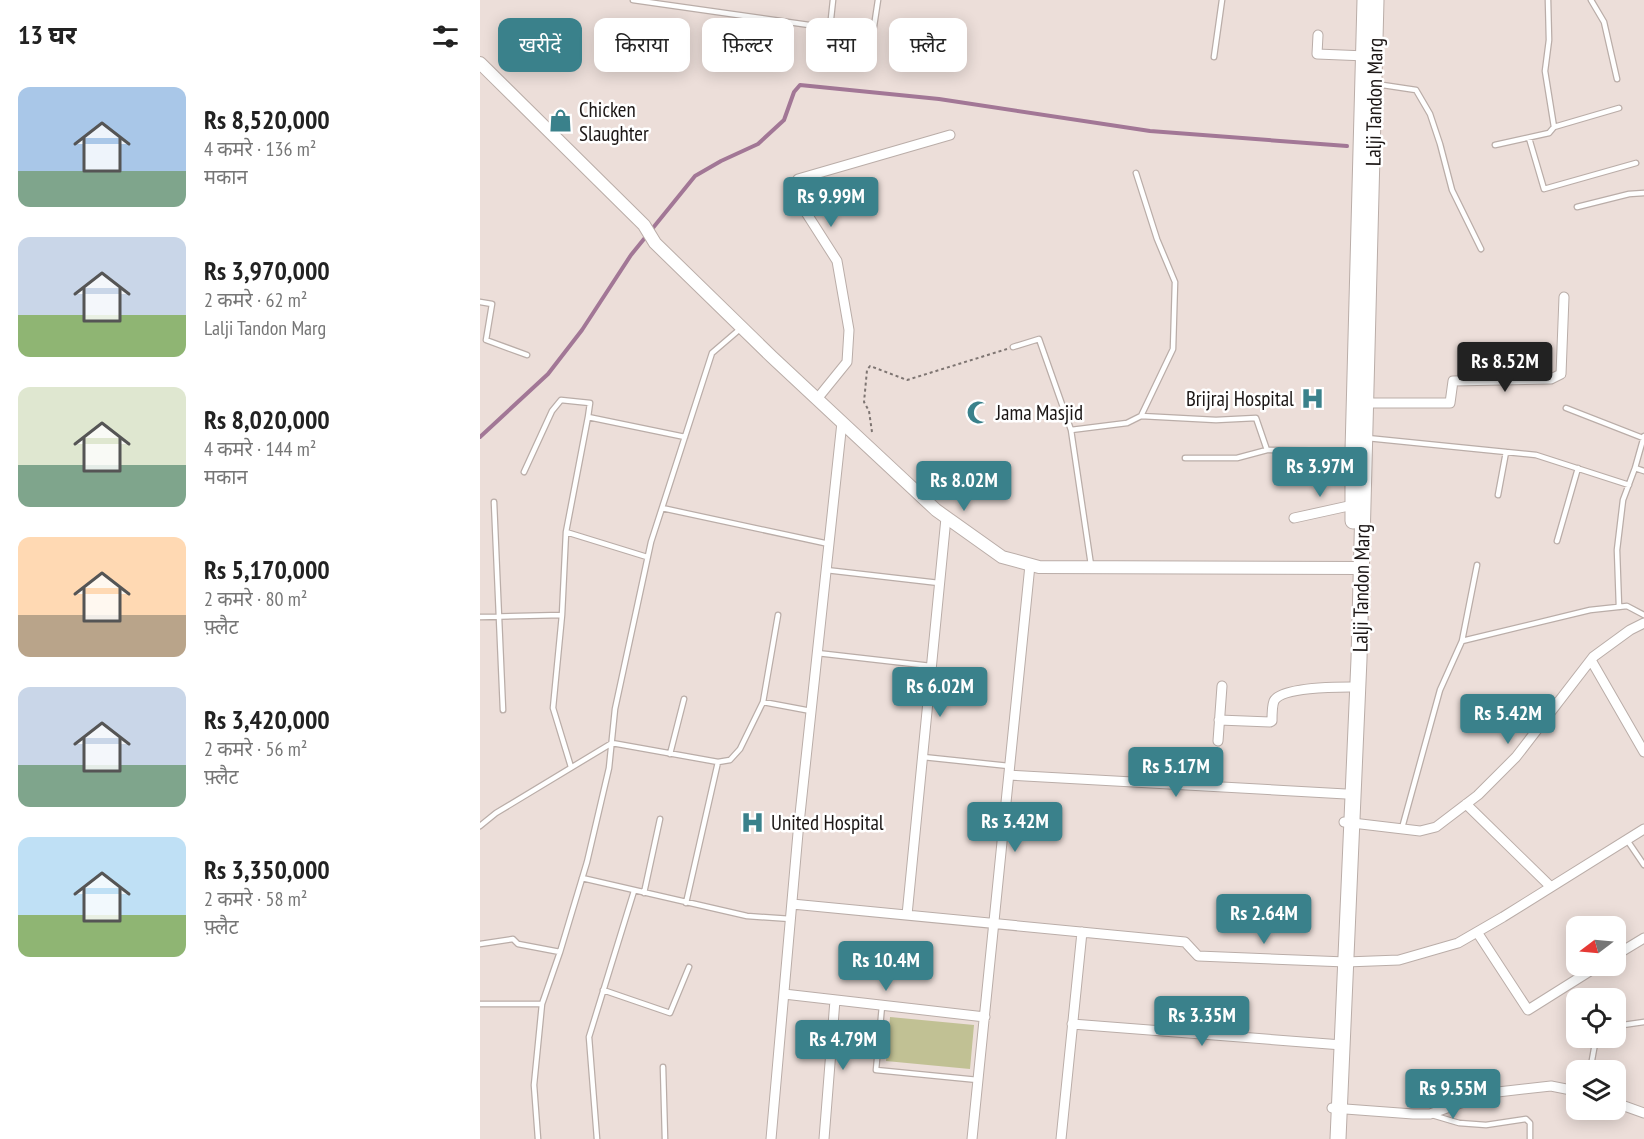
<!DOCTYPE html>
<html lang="hi">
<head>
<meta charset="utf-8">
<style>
	:root { --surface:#fff; --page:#f6f6f6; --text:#222; --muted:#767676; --accent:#3a818b }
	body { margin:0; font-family:"PT Sans Narrow","Noto Sans Devanagari",sans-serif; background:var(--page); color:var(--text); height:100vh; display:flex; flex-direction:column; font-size:22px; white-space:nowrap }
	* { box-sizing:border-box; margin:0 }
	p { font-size:20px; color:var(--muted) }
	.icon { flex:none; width:33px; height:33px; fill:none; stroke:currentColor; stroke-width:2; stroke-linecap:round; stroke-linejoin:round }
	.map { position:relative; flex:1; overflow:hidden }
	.drawer { display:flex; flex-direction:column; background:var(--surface); width:480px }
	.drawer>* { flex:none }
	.hud { position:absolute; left:18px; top:18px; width:570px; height:54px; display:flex; gap:12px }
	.needle { width:39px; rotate:254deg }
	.buttons { position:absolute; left:1086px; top:916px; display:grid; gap:12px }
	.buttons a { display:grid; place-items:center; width:60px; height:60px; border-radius:12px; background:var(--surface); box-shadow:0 3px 15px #0003; font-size:30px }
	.price { position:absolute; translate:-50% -51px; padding:0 14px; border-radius:6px; background:var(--accent); color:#fff; font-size:20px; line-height:39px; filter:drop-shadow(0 2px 3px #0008) }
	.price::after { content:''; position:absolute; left:50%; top:36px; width:18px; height:14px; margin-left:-9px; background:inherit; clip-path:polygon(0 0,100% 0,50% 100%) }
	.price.active { background:#222; color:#fff }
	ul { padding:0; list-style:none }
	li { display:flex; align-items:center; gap:18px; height:150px; padding:0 18px }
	li span { display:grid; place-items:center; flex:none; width:168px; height:120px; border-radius:12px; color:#555 }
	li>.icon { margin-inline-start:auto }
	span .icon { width:72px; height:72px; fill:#fffc; stroke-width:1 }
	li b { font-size:26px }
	h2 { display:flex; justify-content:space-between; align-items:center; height:72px; padding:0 18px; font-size:26px }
	.tag { padding:0 21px; border-radius:12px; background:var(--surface); box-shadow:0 3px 15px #0003; font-size:21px; line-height:54px }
	.tag.active { background:var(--accent); color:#fff }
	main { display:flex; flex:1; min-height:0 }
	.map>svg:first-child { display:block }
</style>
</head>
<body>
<main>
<section class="drawer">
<h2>13 घर<svg class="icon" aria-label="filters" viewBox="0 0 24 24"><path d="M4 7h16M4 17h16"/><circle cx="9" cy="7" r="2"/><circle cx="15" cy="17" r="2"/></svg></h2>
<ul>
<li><span style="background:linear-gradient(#a9c7e8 70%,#7fa58c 0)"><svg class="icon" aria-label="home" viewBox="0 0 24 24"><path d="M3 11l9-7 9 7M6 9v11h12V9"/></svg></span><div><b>Rs 8,520,000</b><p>4 कमरे · 136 m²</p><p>मकान</p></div></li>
<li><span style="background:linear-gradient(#c9d6e8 65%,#8fb573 0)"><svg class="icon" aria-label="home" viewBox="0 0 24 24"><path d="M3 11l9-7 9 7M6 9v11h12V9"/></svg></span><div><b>Rs 3,970,000</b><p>2 कमरे · 62 m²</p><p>Lalji Tandon Marg</p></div></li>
<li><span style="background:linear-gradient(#dfe7d0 65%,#7fa58c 0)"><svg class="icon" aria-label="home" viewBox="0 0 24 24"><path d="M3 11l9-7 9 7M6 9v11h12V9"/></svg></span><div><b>Rs 8,020,000</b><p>4 कमरे · 144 m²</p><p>मकान</p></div></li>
<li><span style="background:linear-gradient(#ffd9b3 65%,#b9a48a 0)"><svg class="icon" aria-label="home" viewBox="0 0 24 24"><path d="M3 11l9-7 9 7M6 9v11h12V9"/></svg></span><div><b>Rs 5,170,000</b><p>2 कमरे · 80 m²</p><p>फ़्लैट</p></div></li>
<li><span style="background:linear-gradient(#c9d6e8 65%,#7fa58c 0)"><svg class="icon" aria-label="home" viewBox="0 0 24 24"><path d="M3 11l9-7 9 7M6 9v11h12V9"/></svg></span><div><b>Rs 3,420,000</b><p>2 कमरे · 56 m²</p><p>फ़्लैट</p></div></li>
<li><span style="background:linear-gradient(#bfe0f5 65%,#8fb573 0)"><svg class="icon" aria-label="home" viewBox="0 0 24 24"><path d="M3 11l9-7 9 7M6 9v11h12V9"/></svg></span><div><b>Rs 3,350,000</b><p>2 कमरे · 58 m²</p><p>फ़्लैट</p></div></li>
</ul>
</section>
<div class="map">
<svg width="1164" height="1139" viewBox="0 0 1164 1139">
	<rect width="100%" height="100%" fill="#ecded9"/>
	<!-- green -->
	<path fill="#c1c194" d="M410,1017L494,1025L490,1069L406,1061Z"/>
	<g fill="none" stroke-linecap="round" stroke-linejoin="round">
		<!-- stream -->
		<path stroke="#a27796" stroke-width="4" d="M0,437L68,374L102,330L151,255L215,176L241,161L278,144L304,120L314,92L320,85L459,99L670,131L867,146"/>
		<defs>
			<path id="service" d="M153,0L350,28L393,33L398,0
				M1068,0L1069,40L1065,71L1074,127L1139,108
				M1111,0L1124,22L1137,79
				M350,28L353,0
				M734,57L742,0
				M896,84L936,90L950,114L960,144L972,190L1001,249
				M1049,138L1064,189L1156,163
				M1015,145L1069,133L1074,127
				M1097,207L1149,194L1164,193
				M0,302L12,304L6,340L47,355
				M533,347L559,339L591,430
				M1086,408L1163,438
				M661,416L736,420L776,418L787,450
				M887,438L1056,455L1149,485
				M705,458H757L787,450L870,451
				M1155,468L1164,471
				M44,472L72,411L81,400L110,403L108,417
				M1018,495L1026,452
				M14,502L23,710
				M182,508L349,544
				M86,532L167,557
				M1077,541L1098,468
				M611,565L591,430L647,423L661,416L693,349L695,282L677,239L656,173
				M346,570L459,583
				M1139,607L1137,550L1143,500L1155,468L1164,436
				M0,617L82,615
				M982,641L997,565
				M337,653L451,666
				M283,702L298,615
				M190,754L204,699
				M443,757L529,766
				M91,767L73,708L82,615L86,532L108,417L205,437
				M0,826L16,813L132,743L238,762L250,760L260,749L283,702L331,711
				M922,828L960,690L982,641L1110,610L1147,606L1164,615
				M1147,840L1164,865
				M102,878L267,916L311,919
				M164,893L180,819
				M206,903L238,762
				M0,944L33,939L38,944L80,952
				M123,990L190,1013L209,967
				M0,1004H62
				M402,1006L396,1070L498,1080
				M1136,1026L1164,1022
				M183,1067L185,1139
				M1110,1071L1116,1038
				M952,1115L979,1123L1006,1125L1046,1119L1050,1123V1139
				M58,1139L54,1085L62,1004L80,952L107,862L129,768L135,709L171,542L232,353L260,329
				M117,1139L109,1037L154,891"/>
			<path id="minor" d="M838,35L837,54L886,56
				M337,399L367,362L369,330L357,261L311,189L318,179L470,135
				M886,403H970L973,381L1071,379L1081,374L1084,297
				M814,518L873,505
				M1111,660L1164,752
				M739,720L790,722L792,721C792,715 792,706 794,701C801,687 856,687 870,687
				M738,741L742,686
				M529,775L866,794
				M986,804L1071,887
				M864,822L940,831L956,827L998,795L1036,757L1113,657L1150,630L1164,623
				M312,904L705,942L718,956L866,962L919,960L978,943L1023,917L1164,829
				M427,915L466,518
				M997,932L1048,1010L1118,966
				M1136,955L1164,938
				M304,994L505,1017
				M592,1024L862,1045
				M1136,1103L1164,1113
				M852,1108L933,1114H950L1009,1093L1071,1086L1096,1091
				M291,1139L318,833L362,422
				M344,1139L355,1000
				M492,1139L550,565
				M581,1139L602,932"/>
			<path id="tertiary" d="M0,63L164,225L175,243L292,357L456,510L522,557L559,567L882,568"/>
			<path id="primary" d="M873,521V451L885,0
				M858,1139L879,659L896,0"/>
		</defs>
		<!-- service casing -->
		<use href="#service" stroke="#baada8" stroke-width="7"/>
		<!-- minor casing -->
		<use href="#minor" stroke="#baada8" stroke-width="11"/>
		<!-- tertiary casing -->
		<use href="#tertiary" stroke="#baada8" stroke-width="14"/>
		<!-- primary casing -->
		<use href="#primary" stroke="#baada8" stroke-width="17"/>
		<!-- path -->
		<path stroke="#7e7572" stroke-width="2" stroke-dasharray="3 3" stroke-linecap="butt" d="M392,432L389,411L384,402L387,370L390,366L427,380L527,349"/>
		<!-- service -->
		<use href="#service" stroke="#fff" stroke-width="4.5"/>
		<!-- minor -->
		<use href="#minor" stroke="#fff" stroke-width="9"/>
		<!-- tertiary -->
		<use href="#tertiary" stroke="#fff" stroke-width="12"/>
		<!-- primary -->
		<use href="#primary" stroke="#fff" stroke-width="15"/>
	</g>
	<!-- icons -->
	<defs>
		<symbol id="shop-bare" viewBox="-9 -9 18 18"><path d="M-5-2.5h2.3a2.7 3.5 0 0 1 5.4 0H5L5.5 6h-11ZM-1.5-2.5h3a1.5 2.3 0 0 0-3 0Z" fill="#3a818b" stroke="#fff" stroke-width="2.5" paint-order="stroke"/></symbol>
		<symbol id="hospital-bare" viewBox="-9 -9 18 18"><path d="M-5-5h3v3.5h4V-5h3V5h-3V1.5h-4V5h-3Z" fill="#3a818b" stroke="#fff" stroke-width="2.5" paint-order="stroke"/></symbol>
		<symbol id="mosque-bare" viewBox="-9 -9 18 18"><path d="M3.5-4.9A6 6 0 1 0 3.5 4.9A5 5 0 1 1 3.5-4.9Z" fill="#3a818b" stroke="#fff" stroke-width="2.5" paint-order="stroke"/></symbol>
	</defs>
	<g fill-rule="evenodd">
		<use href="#shop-bare" x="64" y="104" width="33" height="33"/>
		<use href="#hospital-bare" x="816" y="382" width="33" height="33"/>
		<use href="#mosque-bare" x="482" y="396" width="33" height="33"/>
		<use href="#hospital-bare" x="256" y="806" width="33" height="33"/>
	</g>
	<g text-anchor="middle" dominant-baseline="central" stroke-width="5" stroke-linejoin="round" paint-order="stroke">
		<!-- street labels -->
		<g font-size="21" fill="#1b1615" stroke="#fff">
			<text transform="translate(894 102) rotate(-89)">Lalji Tandon Marg</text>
			<text transform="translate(881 588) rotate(-89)">Lalji Tandon Marg</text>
		</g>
		<!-- poi labels -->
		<g font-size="21" fill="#1b1615" stroke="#fff" text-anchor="start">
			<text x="99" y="109">Chicken<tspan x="99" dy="24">Slaughter</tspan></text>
			<text x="814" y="398" text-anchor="end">Brijraj Hospital</text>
			<text x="516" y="412">Jama Masjid</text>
			<text x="291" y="822">United Hospital</text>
		</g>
	</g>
</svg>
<div class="buttons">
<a><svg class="needle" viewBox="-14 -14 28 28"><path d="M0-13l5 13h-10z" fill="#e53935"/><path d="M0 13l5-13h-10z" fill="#767676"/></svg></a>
<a><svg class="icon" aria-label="locate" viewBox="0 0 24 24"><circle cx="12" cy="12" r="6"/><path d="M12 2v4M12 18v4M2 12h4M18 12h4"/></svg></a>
<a><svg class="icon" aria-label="layers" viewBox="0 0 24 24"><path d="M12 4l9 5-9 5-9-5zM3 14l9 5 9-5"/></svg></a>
</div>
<b class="price" style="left:351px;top:228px">Rs 9.99M</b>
<b class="price active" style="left:1025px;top:393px">Rs 8.52M</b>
<b class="price" style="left:840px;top:498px">Rs 3.97M</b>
<b class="price" style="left:484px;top:512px">Rs 8.02M</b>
<b class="price" style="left:460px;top:718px">Rs 6.02M</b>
<b class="price" style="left:1028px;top:745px">Rs 5.42M</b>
<b class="price" style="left:696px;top:798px">Rs 5.17M</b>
<b class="price" style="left:535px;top:853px">Rs 3.42M</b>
<b class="price" style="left:784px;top:945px">Rs 2.64M</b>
<b class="price" style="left:406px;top:992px">Rs 10.4M</b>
<b class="price" style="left:722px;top:1047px">Rs 3.35M</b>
<b class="price" style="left:363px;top:1071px">Rs 4.79M</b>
<b class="price" style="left:973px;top:1120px">Rs 9.55M</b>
<div class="hud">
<a class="tag active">खरीदें</a>
<a class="tag">किराया</a>
<a class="tag">फ़िल्टर</a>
<a class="tag">नया</a>
<a class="tag">फ़्लैट</a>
</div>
</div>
</main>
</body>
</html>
